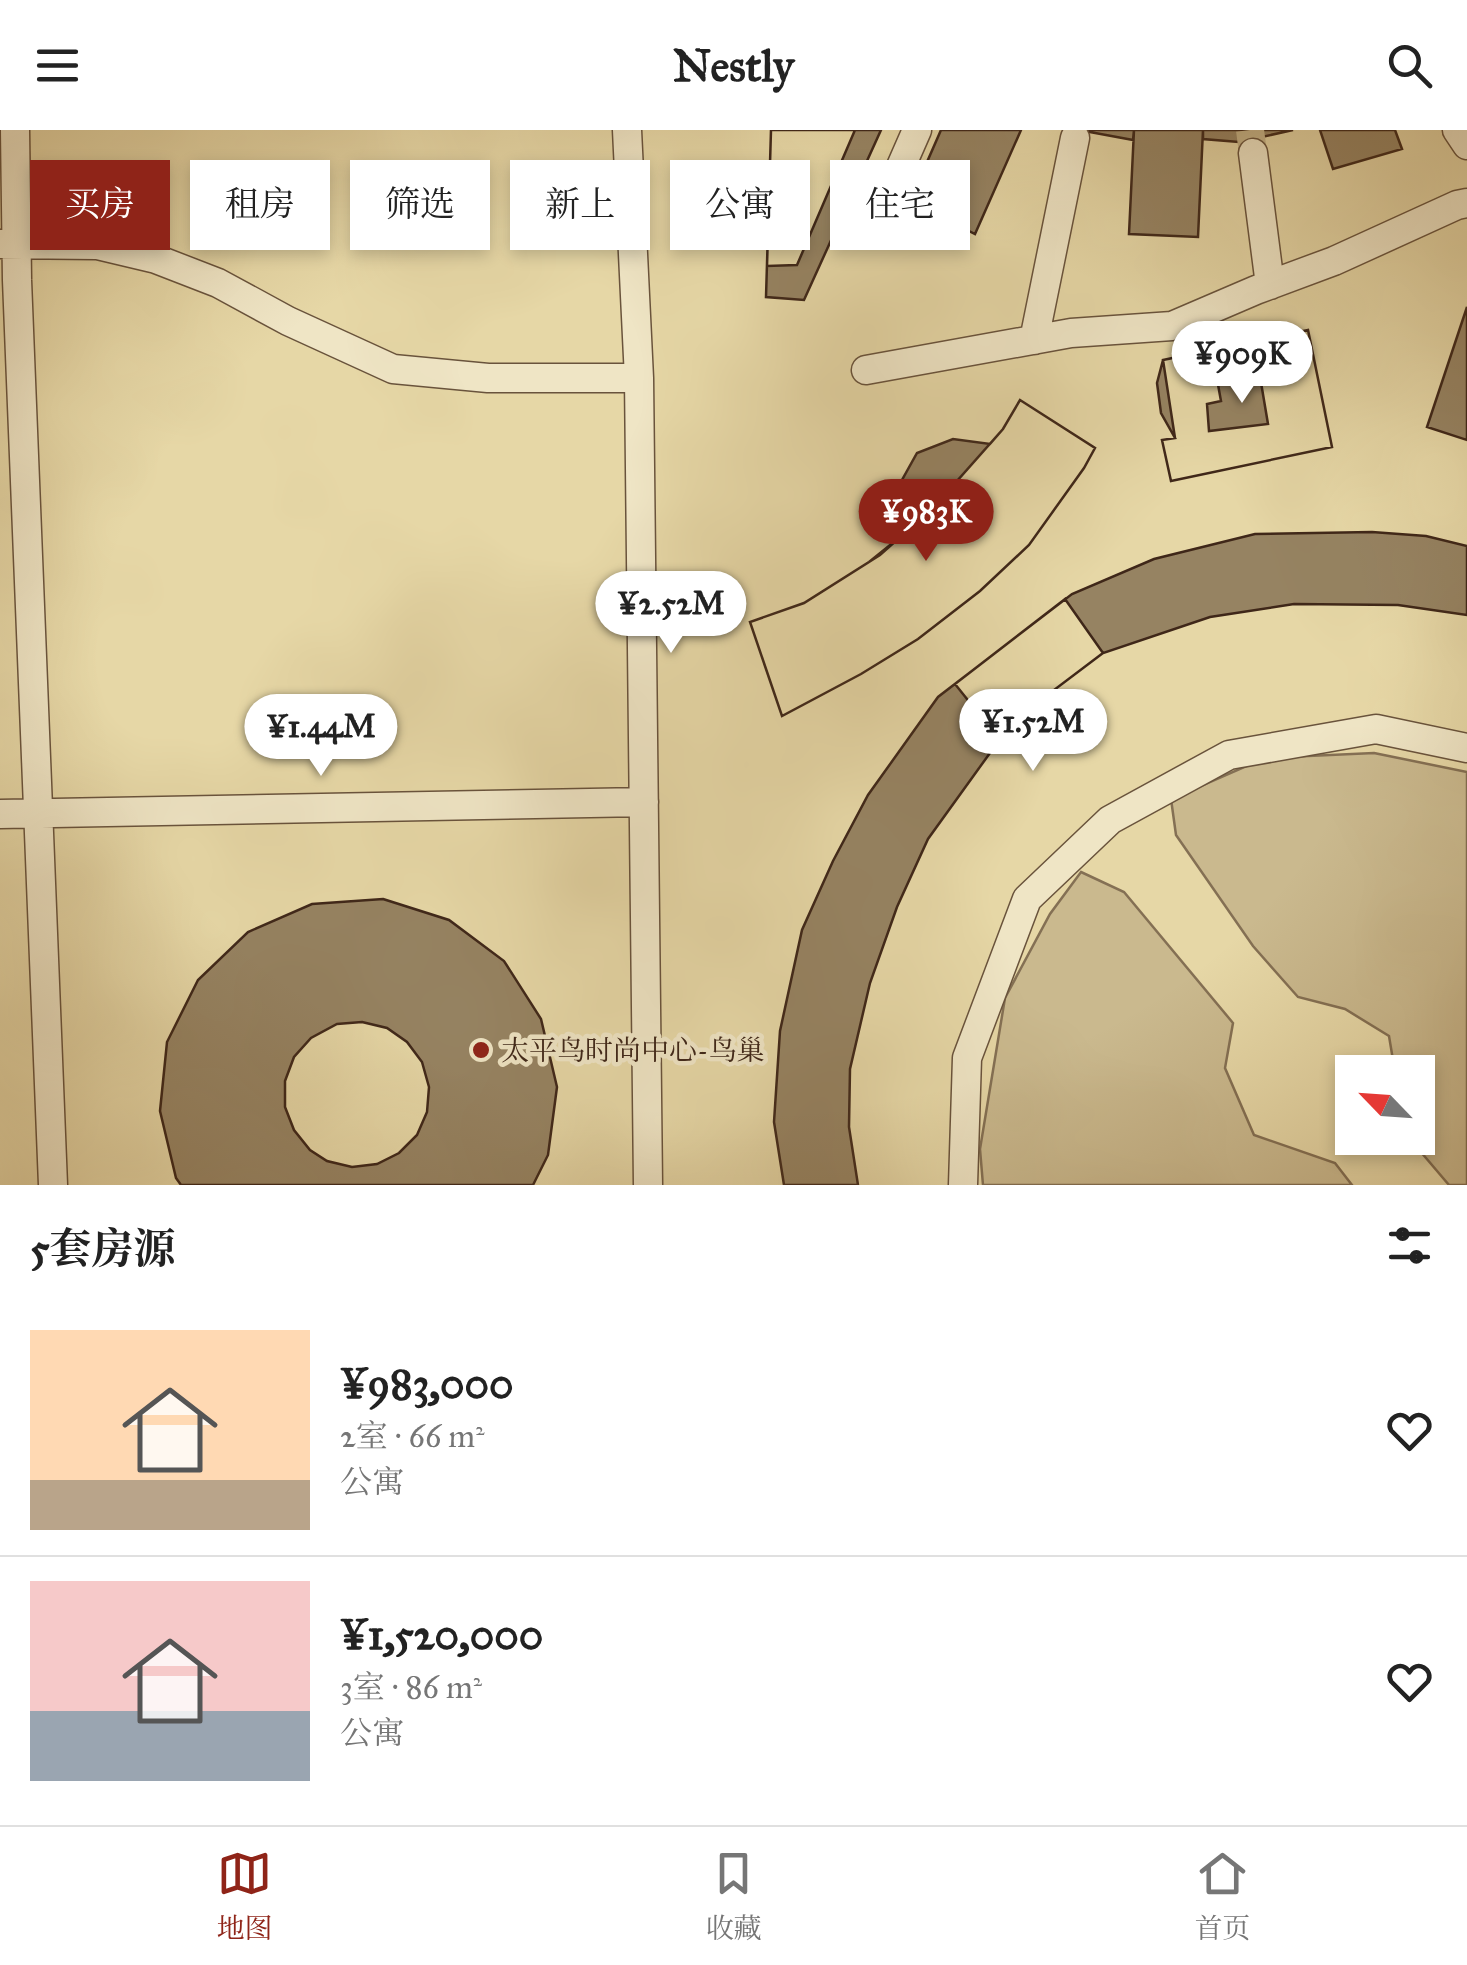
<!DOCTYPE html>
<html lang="zh">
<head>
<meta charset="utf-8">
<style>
	:root { --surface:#fff; --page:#f2f2f2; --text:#222; --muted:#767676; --line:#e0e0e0; --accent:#8f2418 }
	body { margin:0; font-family:"IM FELL Great Primer","Noto Serif SC",serif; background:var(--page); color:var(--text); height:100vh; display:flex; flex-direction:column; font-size:38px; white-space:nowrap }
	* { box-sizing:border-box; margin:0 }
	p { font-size:32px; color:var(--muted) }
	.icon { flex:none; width:55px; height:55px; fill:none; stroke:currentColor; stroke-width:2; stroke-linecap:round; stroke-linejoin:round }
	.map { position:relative; height:1055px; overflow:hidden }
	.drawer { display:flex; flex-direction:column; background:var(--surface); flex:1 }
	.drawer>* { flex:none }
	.banner { position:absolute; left:30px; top:30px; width:1408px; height:90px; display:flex; gap:20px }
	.needle { width:65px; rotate:295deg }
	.fabs { position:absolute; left:1335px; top:925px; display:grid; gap:20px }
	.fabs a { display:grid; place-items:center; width:100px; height:100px; border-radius:0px; background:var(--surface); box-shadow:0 5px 15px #0003; font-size:50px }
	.price { position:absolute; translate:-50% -85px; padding:0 22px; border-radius:35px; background:#fff; color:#222; font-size:32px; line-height:65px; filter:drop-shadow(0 2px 5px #0008) }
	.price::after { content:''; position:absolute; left:50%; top:60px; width:30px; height:22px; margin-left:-15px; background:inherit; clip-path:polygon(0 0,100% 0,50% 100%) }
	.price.selected { background:var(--accent); color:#fff }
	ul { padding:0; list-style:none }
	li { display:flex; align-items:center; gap:30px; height:250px; padding:0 30px }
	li+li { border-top:2px solid var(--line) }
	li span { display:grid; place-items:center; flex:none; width:280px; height:200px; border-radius:0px; color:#555 }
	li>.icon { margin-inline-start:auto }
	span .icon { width:120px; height:120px; fill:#fffc; stroke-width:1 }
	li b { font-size:42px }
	h2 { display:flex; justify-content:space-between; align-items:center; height:120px; padding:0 30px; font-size:42px }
	.tag { padding:0 35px; border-radius:0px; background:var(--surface); box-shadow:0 5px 15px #0003; font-size:35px; line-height:90px }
	.tag.selected { background:var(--accent); color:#fff }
	header { display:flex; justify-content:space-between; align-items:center; height:130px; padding:0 30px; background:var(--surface); font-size:45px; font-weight:700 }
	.tab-bar { display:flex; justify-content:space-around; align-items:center; height:140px; border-top:2px solid var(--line); background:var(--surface); font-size:28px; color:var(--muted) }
	.tab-bar a { display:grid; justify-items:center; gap:5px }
	.tab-bar .selected { color:var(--accent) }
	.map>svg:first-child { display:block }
</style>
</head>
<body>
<header><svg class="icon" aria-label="menu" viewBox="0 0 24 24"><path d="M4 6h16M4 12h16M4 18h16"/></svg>Nestly<svg class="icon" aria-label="search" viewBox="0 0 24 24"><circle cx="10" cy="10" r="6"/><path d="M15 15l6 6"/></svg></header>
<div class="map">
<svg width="1467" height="1055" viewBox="0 0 1467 1055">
	<rect width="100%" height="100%" fill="#e6d7a6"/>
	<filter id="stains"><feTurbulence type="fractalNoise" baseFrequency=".002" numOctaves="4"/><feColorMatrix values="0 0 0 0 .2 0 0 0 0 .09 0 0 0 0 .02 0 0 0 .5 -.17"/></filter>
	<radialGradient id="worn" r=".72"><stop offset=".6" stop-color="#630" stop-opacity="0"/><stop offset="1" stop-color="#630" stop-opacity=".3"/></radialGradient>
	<!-- green -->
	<path fill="#cab98e" stroke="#847054" stroke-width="2.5" d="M1374,623L1467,642V1055H1449L1409,1008H1418V942H1395L1389,906L1345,879L1298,867L1253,816L1176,705L1171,669L1265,628Z
		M1081,742L1124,762L1233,893L1225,938L1254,1005L1335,1033L1352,1055H983L980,1019L1005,868L1050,784Z"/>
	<!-- building -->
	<path fill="#968362" stroke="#3f2719" stroke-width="2.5" fill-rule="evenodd" d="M771,0H855L797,135L767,136Z
		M771,0H881L804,170L766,167Z
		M941,0H1021L975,104L910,71Z
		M1079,0H1134L1133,10Z
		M1134,0H1203L1198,107L1129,104Z
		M1203,0H1293L1239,12L1203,9Z
		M1320,0H1395L1402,19L1333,39Z
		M1467,177V310L1427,297Z
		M1308,200L1332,317L1171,351L1162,310L1175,308L1161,283L1157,253L1163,230Z
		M1308,200L1332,317L1171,351L1162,310L1175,308L1163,230L1224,217L1228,248L1217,249L1221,271L1207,274L1209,301L1268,294L1254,211Z
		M1020,270L1095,318L1084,338L1029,415L980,461L918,509L861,544L782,586L750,492L804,473L880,425L933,378L1003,299Z
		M1020,270L1095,318L1084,338L1029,415L980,461L918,509L861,544L782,586L750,492L804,473L869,432L905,403L897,359L917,323L953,309L990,314L1003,299Z
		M1372,402L1426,406L1467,416V485L1398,475L1294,474L1210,487L1103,523L1013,591L928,709L897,777L870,853L850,939L849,997L858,1055H784L774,992L780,901L802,800L833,731L868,665L938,567L1072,464L1154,429L1255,404Z
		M1065,469L1103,523L1013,591L999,609L955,554Z
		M383,769L449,790L504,831L541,889L557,957L548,1025L533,1055H181L176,1048L160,981L167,912L198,850L248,802L312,774ZM362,892L387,898L407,912L422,932L429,957L427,982L417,1005L399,1023L377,1034L352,1037L327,1031L310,1020L294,1000L285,977V951L294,927L311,908L337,894Z"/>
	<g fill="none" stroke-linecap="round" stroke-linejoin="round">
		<!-- minor-tunnel -->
		<path stroke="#c5b48a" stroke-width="28" stroke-dasharray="28 14" stroke-linecap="butt" d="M1250,0L1253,23"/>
		<defs>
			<path id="minor" d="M15,0L17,150L53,1055
				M627,0L639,248L648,1055
				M1457,0L1467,15
				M1253,23L1270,155
				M878,89L917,0
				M0,114L97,115L156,129L218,153L288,191L393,239L488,248H639
				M1034,210L1075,8
				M866,240L1071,203L1172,196L1256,160L1334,131L1457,75L1467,73
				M0,684L644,672
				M963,1055L967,928L1027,769L1110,690L1229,625L1376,599L1467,618"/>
		</defs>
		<!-- minor casing -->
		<use href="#minor" stroke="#69533c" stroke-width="31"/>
		<!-- minor -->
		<use href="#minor" stroke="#efe5c5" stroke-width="28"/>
	</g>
	<!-- markers -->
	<circle fill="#8f2418" stroke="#efe5c5" stroke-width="4" cx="481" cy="920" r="10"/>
	<g text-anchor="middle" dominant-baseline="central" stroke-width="9" stroke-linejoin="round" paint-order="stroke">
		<!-- poi labels -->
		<g font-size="28" fill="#3f2719" stroke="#efe5c5" text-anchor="start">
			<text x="501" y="920">太平鸟时尚中心-鸟巢</text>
		</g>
	</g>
	<rect width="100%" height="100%" filter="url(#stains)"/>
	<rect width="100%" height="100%" fill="url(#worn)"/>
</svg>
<div class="fabs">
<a><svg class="needle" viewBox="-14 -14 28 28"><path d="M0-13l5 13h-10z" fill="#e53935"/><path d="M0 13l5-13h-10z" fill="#767676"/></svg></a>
</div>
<b class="price" style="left:1242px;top:276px">¥909K</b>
<b class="price selected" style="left:926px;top:434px">¥983K</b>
<b class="price" style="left:671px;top:526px">¥2.52M</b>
<b class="price" style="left:1033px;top:644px">¥1.52M</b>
<b class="price" style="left:321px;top:649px">¥1.44M</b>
<div class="banner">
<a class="tag selected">买房</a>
<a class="tag">租房</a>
<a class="tag">筛选</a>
<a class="tag">新上</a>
<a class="tag">公寓</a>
<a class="tag">住宅</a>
</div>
</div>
<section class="drawer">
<h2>5套房源<svg class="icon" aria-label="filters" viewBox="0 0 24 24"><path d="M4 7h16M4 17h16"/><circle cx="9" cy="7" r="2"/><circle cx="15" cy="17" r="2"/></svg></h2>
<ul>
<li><span style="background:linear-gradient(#ffd9b3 75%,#b9a48a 0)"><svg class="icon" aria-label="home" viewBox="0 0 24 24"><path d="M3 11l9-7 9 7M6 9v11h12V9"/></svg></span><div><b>¥983,000</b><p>2室 · 66 m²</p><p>公寓</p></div><svg class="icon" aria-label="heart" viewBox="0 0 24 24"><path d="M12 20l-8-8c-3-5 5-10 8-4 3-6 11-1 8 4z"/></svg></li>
<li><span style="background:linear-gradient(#f6c9c9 65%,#9aa5b1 0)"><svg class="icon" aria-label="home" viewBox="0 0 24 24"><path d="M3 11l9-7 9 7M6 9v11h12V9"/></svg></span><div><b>¥1,520,000</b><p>3室 · 86 m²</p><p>公寓</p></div><svg class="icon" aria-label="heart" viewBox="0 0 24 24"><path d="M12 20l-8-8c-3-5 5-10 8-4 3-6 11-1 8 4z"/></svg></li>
</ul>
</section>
<nav class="tab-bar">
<a class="selected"><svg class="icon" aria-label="map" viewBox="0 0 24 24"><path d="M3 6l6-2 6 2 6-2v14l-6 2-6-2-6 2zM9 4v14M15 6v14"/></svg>地图</a>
<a><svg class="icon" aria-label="saved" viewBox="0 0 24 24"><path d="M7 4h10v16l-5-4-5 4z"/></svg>收藏</a>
<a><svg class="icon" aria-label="home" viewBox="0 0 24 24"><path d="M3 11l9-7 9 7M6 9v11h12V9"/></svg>首页</a>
</nav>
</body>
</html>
